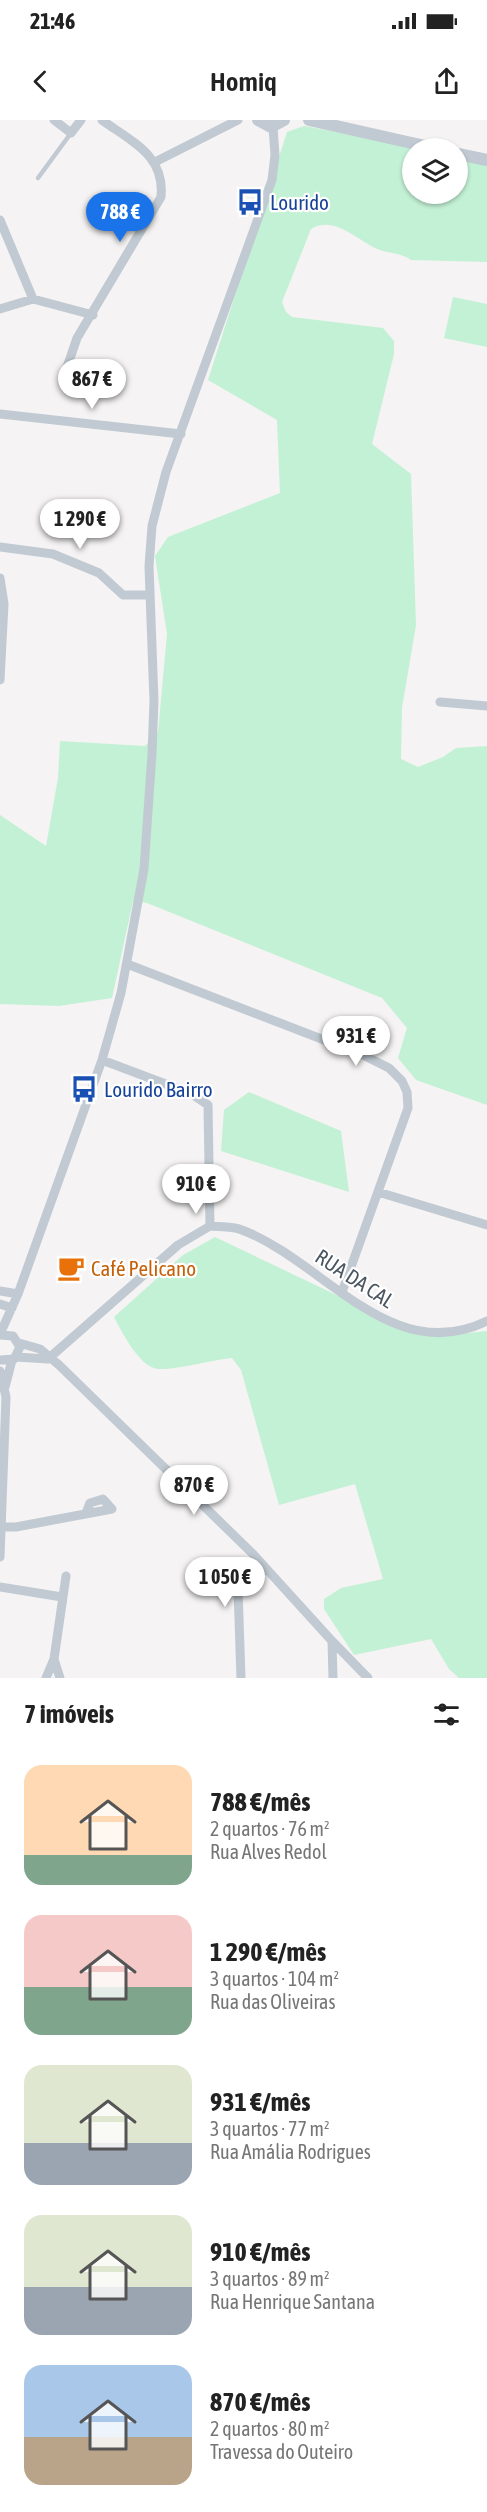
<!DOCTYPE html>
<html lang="pt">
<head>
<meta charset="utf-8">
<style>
	:root { --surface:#fff; --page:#f6f6f6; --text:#222; --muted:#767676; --accent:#1a73e8 }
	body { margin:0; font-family:"Asap Condensed",sans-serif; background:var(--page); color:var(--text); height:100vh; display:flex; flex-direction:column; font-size:22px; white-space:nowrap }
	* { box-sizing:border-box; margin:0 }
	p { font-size:20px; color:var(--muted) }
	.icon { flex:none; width:33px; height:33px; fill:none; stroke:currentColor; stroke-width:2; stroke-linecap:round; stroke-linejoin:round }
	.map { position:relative; height:1558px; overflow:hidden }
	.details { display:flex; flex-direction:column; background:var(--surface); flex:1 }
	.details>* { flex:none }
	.tools { position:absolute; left:402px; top:18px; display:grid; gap:12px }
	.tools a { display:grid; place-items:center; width:66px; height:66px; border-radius:50%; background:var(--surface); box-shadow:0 2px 4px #0004; font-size:30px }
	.price { position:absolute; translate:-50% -51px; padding:0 14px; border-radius:21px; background:#fff; color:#222; font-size:20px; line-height:39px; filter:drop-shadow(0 2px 3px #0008) }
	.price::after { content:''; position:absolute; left:50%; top:36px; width:18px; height:14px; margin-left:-9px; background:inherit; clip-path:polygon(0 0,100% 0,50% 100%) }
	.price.on { background:var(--accent); color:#fff }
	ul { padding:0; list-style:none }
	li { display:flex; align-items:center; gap:18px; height:150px; padding:0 24px }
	li span { display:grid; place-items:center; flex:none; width:168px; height:120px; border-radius:18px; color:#555 }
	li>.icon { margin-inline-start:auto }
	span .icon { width:72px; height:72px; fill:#fffc; stroke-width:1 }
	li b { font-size:26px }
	h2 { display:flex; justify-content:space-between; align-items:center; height:72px; padding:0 24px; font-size:26px }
	.status { display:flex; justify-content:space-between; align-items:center; height:42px; padding:0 30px; background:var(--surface); direction:ltr }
	.status svg { height:16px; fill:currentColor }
	header { display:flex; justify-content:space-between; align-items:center; height:78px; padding:0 24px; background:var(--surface); font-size:27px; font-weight:600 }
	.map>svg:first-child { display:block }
</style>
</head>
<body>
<div class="status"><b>21:46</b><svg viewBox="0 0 49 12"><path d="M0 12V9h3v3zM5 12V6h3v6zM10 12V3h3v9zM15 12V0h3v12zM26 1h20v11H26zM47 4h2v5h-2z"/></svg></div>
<header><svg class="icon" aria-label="back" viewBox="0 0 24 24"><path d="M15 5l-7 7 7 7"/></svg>Homiq<svg class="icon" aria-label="share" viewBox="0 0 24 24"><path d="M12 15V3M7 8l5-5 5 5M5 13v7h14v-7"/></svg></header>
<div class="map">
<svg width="487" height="1558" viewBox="0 0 487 1558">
	<rect width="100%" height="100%" fill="#f5f3f3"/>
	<!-- green -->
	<path fill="#c3f1d5" d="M304,6L425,28H412V74H458V34L487,39V142L411,140C402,133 391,134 380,130C359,122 334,94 311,109L282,182L286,192L292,197L383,208L394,221V234L372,324L411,354L416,505L402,588L401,639L418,647L443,637L456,628L487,626V985L416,960L398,938L407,908L382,878L147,783L133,781L112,878L59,886L0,884V695L46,726L58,658L60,621L145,626L158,612L167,514L155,436L168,417L280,373L277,300L208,260L287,12Z
		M453,177L487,184V227L444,218Z
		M249,972L341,1011L349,1072L221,1031L224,990Z
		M215,1117L353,1183L441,1216L487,1211V1558H459L449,1549L431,1519L354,1535L324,1489V1479L341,1468L383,1459L355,1364L279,1385L241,1250L232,1238C211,1240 177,1250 158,1249C139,1247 122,1212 114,1197L183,1135Z"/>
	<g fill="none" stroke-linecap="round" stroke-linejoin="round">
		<!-- service -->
		<path stroke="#c1cad2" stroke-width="4.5" d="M38,58L71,13"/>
		<!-- minor -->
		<path stroke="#c1cad2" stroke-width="9" d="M54,0L71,13L81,0
			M155,42L238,0
			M0,100L33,179
			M0,189L33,179L93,195
			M65,253L77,218L161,77C165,35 132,22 102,0
			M0,294L181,314
			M0,427L53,434L99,453L123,475H150
			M0,458L4,484L0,560
			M440,582L487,586
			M127,844L363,935L389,948L402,961L407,972L408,988L342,1172
			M378,1072L487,1105
			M210,1106C220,1107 232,1106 242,1110C324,1141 391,1248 487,1201
			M0,1171L18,1174
			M0,1184L12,1188
			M0,1214L18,1174L102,940L121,873L144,749L152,634L154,581L149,446L152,406L166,352L272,60L275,35L273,7
			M0,1215L13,1216L20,1227L14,1239L0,1240
			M19,1223L40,1229L59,1245L253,1434L332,1521L333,1558
			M16,1237L48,1239
			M48,1239L178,1125L210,1106L208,985L192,974L102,940
			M0,1251L6,1277L0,1437
			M5,1267L12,1240
			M3,1407H16L112,1389L103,1379L90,1383L86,1393
			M0,1467L62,1477
			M332,1521L368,1558
			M54,1539L60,1558
			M46,1558L54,1539L66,1456
			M241,1558L238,1469L246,1458L266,1449"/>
		<!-- tertiary -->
		<path stroke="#c1cad2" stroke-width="12" d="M258,0L271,7L284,0
			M309,0L434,28
			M458,34L487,40"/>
	</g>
	<!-- icons -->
	<defs>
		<symbol id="bus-bare" viewBox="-9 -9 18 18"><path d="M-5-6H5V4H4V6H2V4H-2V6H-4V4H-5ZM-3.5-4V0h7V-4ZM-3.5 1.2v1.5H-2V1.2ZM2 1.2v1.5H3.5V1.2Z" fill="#1a4fb4" stroke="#fff" stroke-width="2.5" paint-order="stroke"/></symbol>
		<symbol id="cafe-bare" viewBox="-9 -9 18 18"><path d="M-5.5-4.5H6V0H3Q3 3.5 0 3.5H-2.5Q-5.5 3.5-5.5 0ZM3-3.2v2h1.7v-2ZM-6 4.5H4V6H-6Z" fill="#e8710a" stroke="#fff" stroke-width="2.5" paint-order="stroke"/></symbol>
	</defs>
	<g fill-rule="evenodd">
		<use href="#bus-bare" x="231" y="63" width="38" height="38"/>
		<use href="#bus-bare" x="65" y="950" width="38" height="38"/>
		<use href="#cafe-bare" x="52" y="1129" width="38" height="38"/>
	</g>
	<g text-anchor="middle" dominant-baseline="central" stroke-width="4.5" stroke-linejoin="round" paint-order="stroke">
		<!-- transit labels -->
		<g font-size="21" fill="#164399" stroke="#fff" text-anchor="start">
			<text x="270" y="82">Lourido</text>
			<text x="104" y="969">Lourido Bairro</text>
		</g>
		<!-- food labels -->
		<g font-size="21" fill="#c56008" stroke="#fff" text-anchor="start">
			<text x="91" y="1148">Café Pelicano</text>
		</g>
		<!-- street labels -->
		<g font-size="21" fill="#4a5661" stroke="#fff">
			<text transform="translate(355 1158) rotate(33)">RUA DA CAL</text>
		</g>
	</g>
</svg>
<div class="tools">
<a><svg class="icon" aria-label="layers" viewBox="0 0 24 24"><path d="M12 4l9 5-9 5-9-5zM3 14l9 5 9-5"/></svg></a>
</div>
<b class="price on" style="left:120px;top:123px">788 €</b>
<b class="price" style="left:92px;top:290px">867 €</b>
<b class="price" style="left:80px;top:430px">1 290 €</b>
<b class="price" style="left:356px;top:947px">931 €</b>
<b class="price" style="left:196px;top:1095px">910 €</b>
<b class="price" style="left:194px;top:1396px">870 €</b>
<b class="price" style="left:225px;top:1488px">1 050 €</b>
</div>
<section class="details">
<h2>7 imóveis<svg class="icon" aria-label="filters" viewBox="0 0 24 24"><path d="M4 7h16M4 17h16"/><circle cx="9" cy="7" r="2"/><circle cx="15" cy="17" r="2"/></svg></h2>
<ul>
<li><span style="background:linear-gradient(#ffd9b3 75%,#7fa58c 0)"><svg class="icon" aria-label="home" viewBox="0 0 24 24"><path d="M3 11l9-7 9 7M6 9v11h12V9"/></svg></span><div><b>788 €/mês</b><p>2 quartos · 76 m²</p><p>Rua Alves Redol</p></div></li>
<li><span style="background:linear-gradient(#f6c9c9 60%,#7fa58c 0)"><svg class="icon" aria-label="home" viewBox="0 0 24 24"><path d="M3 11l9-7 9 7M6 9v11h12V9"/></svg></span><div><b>1 290 €/mês</b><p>3 quartos · 104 m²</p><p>Rua das Oliveiras</p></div></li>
<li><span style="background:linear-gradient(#dfe7d0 65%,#9aa5b1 0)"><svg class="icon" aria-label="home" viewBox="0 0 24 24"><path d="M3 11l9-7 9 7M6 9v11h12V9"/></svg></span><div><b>931 €/mês</b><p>3 quartos · 77 m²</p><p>Rua Amália Rodrigues</p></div></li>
<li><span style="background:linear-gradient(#dfe7d0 60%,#9aa5b1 0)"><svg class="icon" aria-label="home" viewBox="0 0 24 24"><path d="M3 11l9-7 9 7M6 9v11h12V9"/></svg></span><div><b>910 €/mês</b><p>3 quartos · 89 m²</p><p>Rua Henrique Santana</p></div></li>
<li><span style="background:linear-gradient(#a9c7e8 60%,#b9a48a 0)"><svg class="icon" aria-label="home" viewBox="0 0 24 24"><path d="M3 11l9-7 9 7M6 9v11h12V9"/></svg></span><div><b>870 €/mês</b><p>2 quartos · 80 m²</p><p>Travessa do Outeiro</p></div></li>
</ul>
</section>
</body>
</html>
